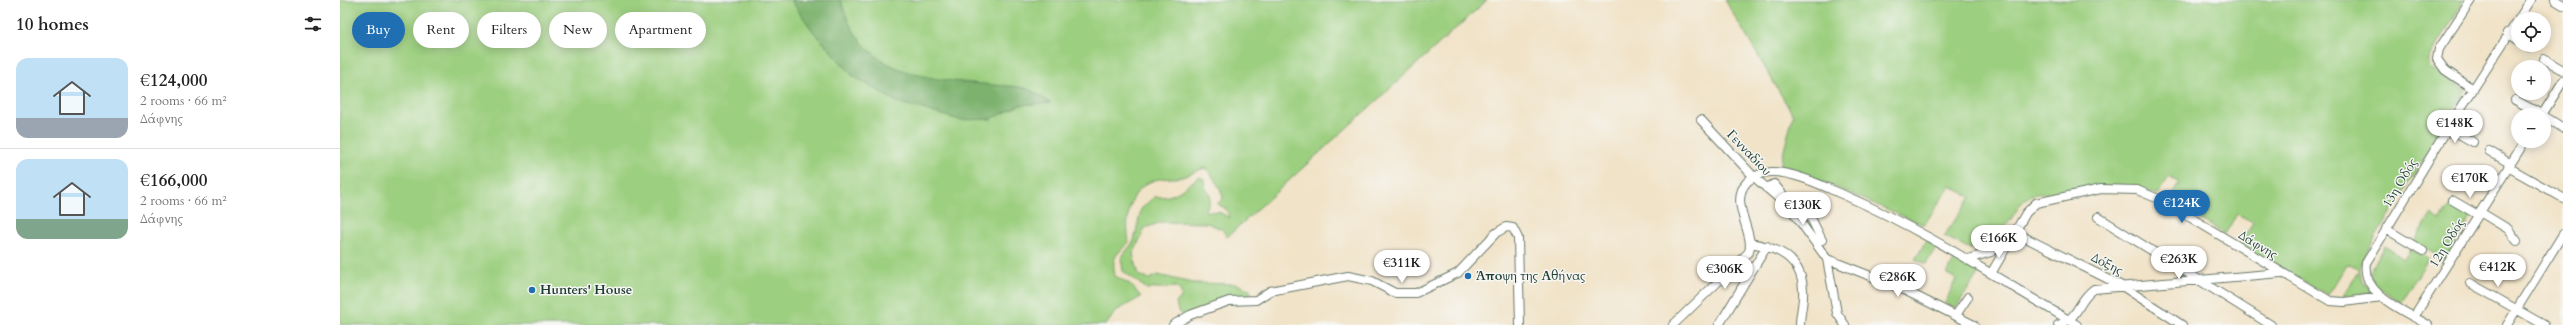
<!DOCTYPE html>
<html lang="en">
<head>
<meta charset="utf-8">
<style>
	:root { --surface:#fff; --page:#f2f2f2; --text:#222; --muted:#767676; --line:#e0e0e0; --accent:#1f6fb2 }
	body { margin:0; font-family:Cardo,serif; background:var(--page); color:var(--text); height:100vh; display:flex; flex-direction:column; font-size:15px; white-space:nowrap }
	* { box-sizing:border-box; margin:0 }
	p { font-size:13px; color:var(--muted) }
	.icon { flex:none; width:22px; height:22px; fill:none; stroke:currentColor; stroke-width:2; stroke-linecap:round; stroke-linejoin:round }
	.map { position:relative; flex:1; overflow:hidden }
	.side { display:flex; flex-direction:column; background:var(--surface); width:340px }
	.side>* { flex:none }
	.guide { position:absolute; left:12px; top:12px; width:380px; height:36px; display:flex; gap:8px }
	.controls { position:absolute; left:2171px; top:12px; display:grid; gap:8px }
	.controls a { display:grid; place-items:center; width:40px; height:40px; border-radius:50%; background:var(--surface); box-shadow:0 2px 10px #0003; font-size:20px }
	.price { position:absolute; translate:-50% -34px; padding:0 9px; border-radius:14px; background:#fff; color:#222; font-size:13px; line-height:26px; filter:drop-shadow(0 1px 2px #0008) }
	.price::after { content:''; position:absolute; left:50%; top:24px; width:12px; height:9px; margin-left:-6px; background:inherit; clip-path:polygon(0 0,100% 0,50% 100%) }
	.price.on { background:var(--accent); color:#fff }
	ul { padding:0; list-style:none }
	li { display:flex; align-items:center; gap:12px; height:100px; padding:0 16px }
	li+li { border-top:1px solid var(--line) }
	li span { display:grid; place-items:center; flex:none; width:112px; height:80px; border-radius:12px; color:#555 }
	li>.icon { margin-inline-start:auto }
	span .icon { width:48px; height:48px; fill:#fffc; stroke-width:1 }
	li b { font-size:17px }
	h2 { display:flex; justify-content:space-between; align-items:center; height:48px; padding:0 16px; font-size:17px }
	.chip { padding:0 14px; border-radius:18px; background:var(--surface); box-shadow:0 2px 10px #0003; font-size:14px; line-height:36px }
	.chip.on { background:var(--accent); color:#fff }
	main { display:flex; flex:1; min-height:0 }
	.map>svg:first-child { display:block }
</style>
</head>
<body>
<main>
<section class="side">
<h2>10 homes<svg class="icon" aria-label="filters" viewBox="0 0 24 24"><path d="M4 7h16M4 17h16"/><circle cx="9" cy="7" r="2"/><circle cx="15" cy="17" r="2"/></svg></h2>
<ul>
<li><span style="background:linear-gradient(#bfe0f5 75%,#9aa5b1 0)"><svg class="icon" aria-label="home" viewBox="0 0 24 24"><path d="M3 11l9-7 9 7M6 9v11h12V9"/></svg></span><div><b>€124,000</b><p>2 rooms · 66 m²</p><p>Δάφνης</p></div></li>
<li><span style="background:linear-gradient(#bfe0f5 75%,#7fa58c 0)"><svg class="icon" aria-label="home" viewBox="0 0 24 24"><path d="M3 11l9-7 9 7M6 9v11h12V9"/></svg></span><div><b>€166,000</b><p>2 rooms · 66 m²</p><p>Δάφνης</p></div></li>
</ul>
</section>
<div class="map">
<svg width="2223" height="325" viewBox="0 0 2223 325">
	<rect width="100%" height="100%" fill="#f6f6f2"/>
	<filter id="ink" filterUnits="userSpaceOnUse"><feTurbulence type="fractalNoise" baseFrequency=".025" numOctaves="2"/><feDisplacementMap in="SourceGraphic" scale="8" xChannelSelector="R" yChannelSelector="G"/><feConvolveMatrix kernelMatrix="1 2 1 2 8 2 1 2 1" color-interpolation-filters="sRGB"/></filter>
	<filter id="wash" filterUnits="userSpaceOnUse"><feTurbulence type="fractalNoise" baseFrequency=".012" numOctaves="4" result="noise"/><feDisplacementMap in="SourceGraphic" scale="16" xChannelSelector="R" yChannelSelector="G"/><feGaussianBlur stdDeviation="0.9" result="paint"/><feColorMatrix in="noise" values="0 0 0 0 0 0 0 0 0 0 0 0 0 0 0 0 0 1.4 0 .05"/><feComposite in="paint" operator="in"/></filter>
	<g filter="url(#wash)">
		<rect width="100%" height="100%" fill="#f1e3c8"/>
		<!-- green -->
		<path fill="#9ccf7f" stroke="#5e865a" d="M0,0H1147L887,237L882,229L867,223L822,222L805,228L793,254L799,275L809,279L818,275L853,283L897,284L909,289L911,293L909,296L846,317L838,311L836,303L842,296L840,290L835,287L807,289L783,271L781,258L794,241L801,209L814,197C837,198 841,189 859,177L864,179C864,196 878,191 865,211L879,212L890,218L885,208L877,204L883,199C883,191 872,174 865,168C856,170 850,175 842,177C832,179 822,177 812,181C788,190 785,221 789,242C777,256 771,254 775,276L790,284L801,297L776,311L766,325H0Z
			M1385,0H2124L2089,59V66L2093,70L2126,90L2021,261C2018,275 2023,283 2032,294L2003,296L2019,270L2007,264L1988,295L1901,246L1913,222L1897,214L1885,234L1829,200L1839,183L1829,177L1817,195C1811,193 1803,189 1797,188C1770,188 1742,195 1715,194C1707,194 1695,192 1688,197C1672,209 1669,236 1646,238L1643,244L1630,249L1604,236L1631,197L1610,186L1584,225L1483,182L1439,170L1453,115Z
			M2111,203L2132,215L2105,260L2074,242L2091,215L2100,221Z
			M1587,240L1597,246L1586,264L1575,259Z
			M2044,246L2064,258L2070,249L2088,259L2061,303L2034,284L2031,272Z
			M1616,256L1641,269L1615,309L1605,303L1616,279L1607,274Z"/>
		<!-- forest -->
		<path fill="#7db26e" stroke="#4e7851" d="M451,0H501C520,72 578,78 642,84C655,86 672,85 685,88C694,91 703,98 711,103L680,105L651,119L620,120L557,102L513,76L472,30Z"/>
	</g>
	<g filter="url(#ink)">
		<g fill="none" stroke-linecap="round" stroke-linejoin="round">
			<defs>
				<path id="minor" d="M2131,0L2099,49L2097,59L2105,70L2133,89
					M2215,0L2223,5
					M2167,33L2178,40
					M2186,45L2189,47
					M2204,59L2223,70
					M2175,100L2203,115
					M2202,115L2223,81
					M2204,116L2223,128
					M1361,120L1414,177L1451,209L1487,259L1497,313L1505,325
					M2108,128L2133,142
					M2149,151L2171,164
					M2168,167L2223,198
					M1426,188L1434,184L1447,200C1469,202 1473,225 1482,240
					M2112,200L2138,215
					M2140,212L2168,229L2177,241
					M1758,217L1931,325
					M2046,229L2083,251
					M1410,243C1437,247 1462,258 1463,290C1464,302 1460,313 1460,325
					M1487,259L1556,286L1634,325
					M1628,259L1651,252L1676,233L1782,286L1842,325
					M1652,272L1686,213L1696,203L1761,189L1797,190L1821,200L1990,301L2004,302L2042,297
					M2130,283L2204,325
					M1616,315L1628,297
					M2074,317L2185,141
					M833,325L850,315L889,301L916,300L930,291L1008,276L1032,281L1055,293H1076L1118,273L1156,233L1166,227L1173,228L1178,238L1180,325
					M1333,325L1409,252C1415,232 1388,202 1407,182C1413,176 1424,172 1432,172C1455,172 1483,186 1504,195C1586,231 1660,280 1737,325
					M1379,325L1427,246
					M1718,325C1741,317 1736,302 1754,289L1941,273
					M2088,325C2065,311 2021,295 2026,263L2108,128L2191,0
					M2167,325L2223,234"/>
			</defs>
			<!-- minor casing -->
			<use href="#minor" stroke="#687768" stroke-width="10"/>
			<!-- minor -->
			<use href="#minor" stroke="#fff" stroke-width="8"/>
		</g>
	</g>
	<!-- markers -->
	<g fill="#1f6fb2" stroke="#f6f6f2" stroke-width="1.5">
		<circle cx="1128" cy="276" r="4"/>
		<circle cx="192" cy="290" r="4"/>
	</g>
	<g text-anchor="middle" dominant-baseline="central" stroke-width="3" stroke-linejoin="round" paint-order="stroke">
		<!-- street labels -->
		<g font-size="13" fill="#1f3d34" stroke="#f6f6f2">
			<text transform="translate(1409 153) rotate(46)">Γενναδίου</text>
			<text transform="translate(2060 183) rotate(-59)">13η Οδός</text>
			<text transform="translate(2107 243) rotate(-58)">12η Οδός</text>
			<text transform="translate(1918 245) rotate(31)">Δάφνης</text>
			<text transform="translate(1767 264) rotate(27)">Δόξης</text>
		</g>
		<!-- poi labels -->
		<g font-size="13" font-weight="bold" fill="#1f3d34" stroke="#f6f6f2" text-anchor="start">
			<text x="1136" y="276">Άποψη της Αθήνας</text>
			<text x="200" y="290">Hunters' House</text>
		</g>
	</g>
</svg>
<div class="controls">
<a><svg class="icon" aria-label="locate" viewBox="0 0 24 24"><circle cx="12" cy="12" r="6"/><path d="M12 2v4M12 18v4M2 12h4M18 12h4"/></svg></a>
<a>+</a>
<a>−</a>
</div>
<b class="price" style="left:2115px;top:144px">€148K</b>
<b class="price" style="left:2130px;top:199px">€170K</b>
<b class="price on" style="left:1842px;top:224px">€124K</b>
<b class="price" style="left:1463px;top:226px">€130K</b>
<b class="price" style="left:1659px;top:259px">€166K</b>
<b class="price" style="left:1839px;top:280px">€263K</b>
<b class="price" style="left:1062px;top:284px">€311K</b>
<b class="price" style="left:2158px;top:288px">€412K</b>
<b class="price" style="left:1385px;top:290px">€306K</b>
<b class="price" style="left:1558px;top:298px">€286K</b>
<div class="guide">
<a class="chip on">Buy</a>
<a class="chip">Rent</a>
<a class="chip">Filters</a>
<a class="chip">New</a>
<a class="chip">Apartment</a>
</div>
</div>
</main>
</body>
</html>
